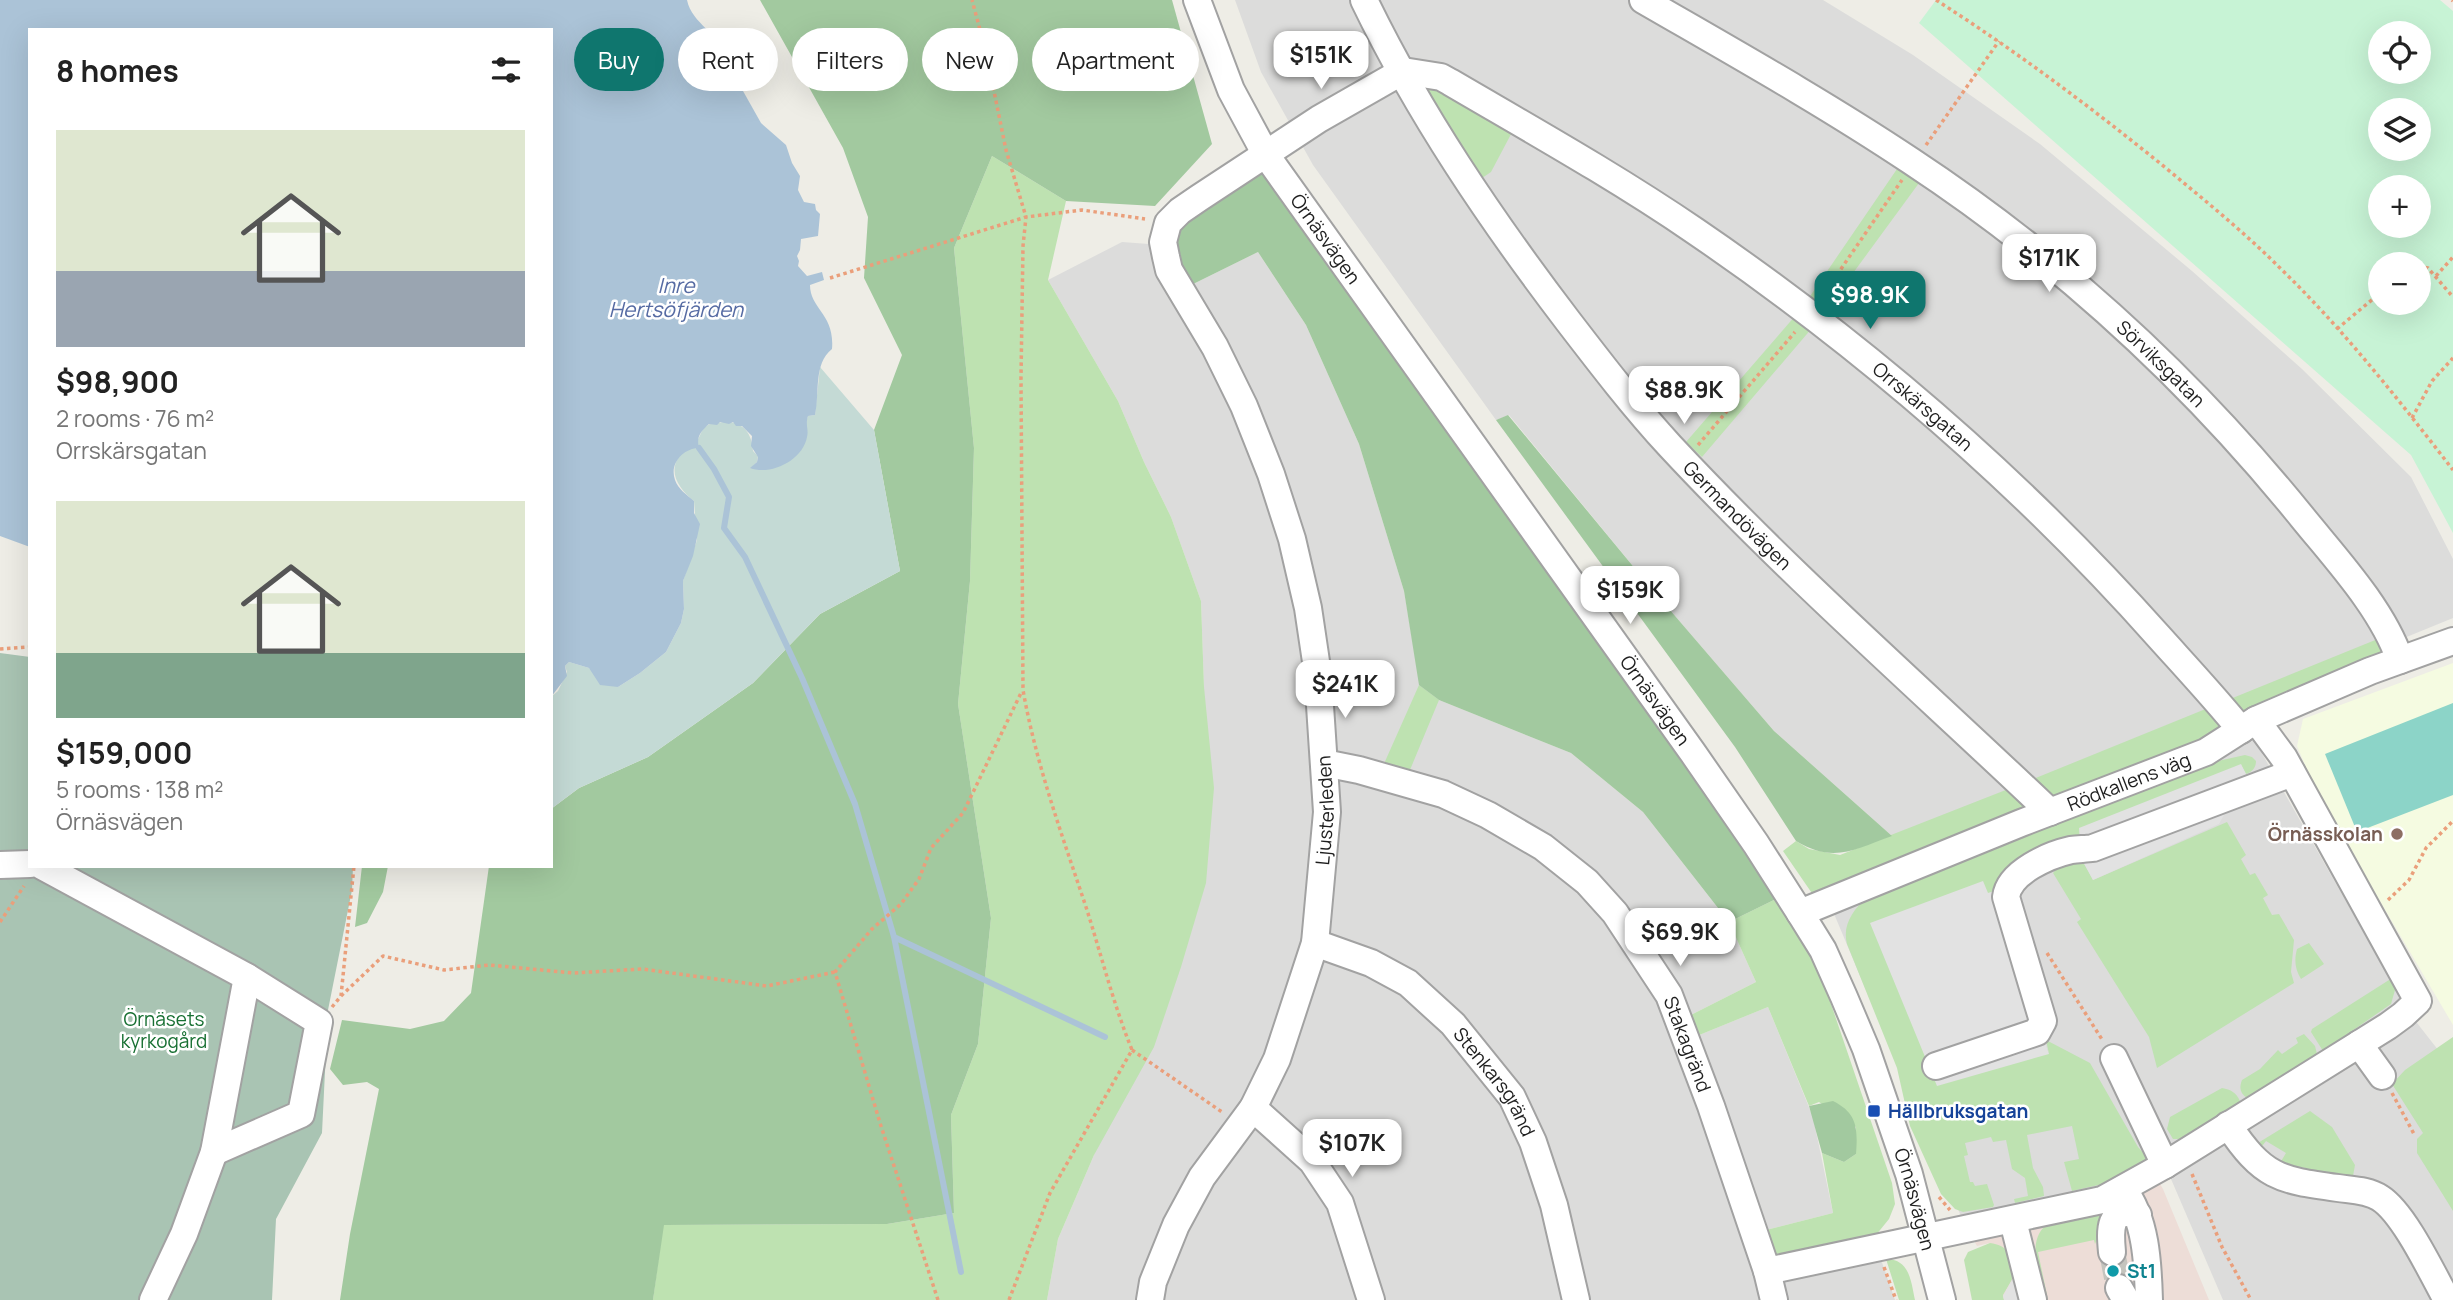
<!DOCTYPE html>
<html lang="en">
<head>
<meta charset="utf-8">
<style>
	:root { --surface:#fff; --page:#f6f6f6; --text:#222; --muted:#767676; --accent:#0f766e }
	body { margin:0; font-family:Manrope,sans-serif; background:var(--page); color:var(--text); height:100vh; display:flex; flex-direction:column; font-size:26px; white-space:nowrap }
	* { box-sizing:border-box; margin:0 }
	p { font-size:23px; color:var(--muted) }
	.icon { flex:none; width:38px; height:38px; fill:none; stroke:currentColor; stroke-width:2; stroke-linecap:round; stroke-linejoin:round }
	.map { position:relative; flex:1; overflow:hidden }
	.side { position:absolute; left:28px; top:28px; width:525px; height:840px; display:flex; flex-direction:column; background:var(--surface); border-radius:0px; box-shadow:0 7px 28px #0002 }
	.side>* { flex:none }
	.hud { position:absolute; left:574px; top:28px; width:665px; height:63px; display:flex; gap:14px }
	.tools { position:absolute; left:2368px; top:21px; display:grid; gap:14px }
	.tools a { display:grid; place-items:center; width:63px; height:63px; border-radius:50%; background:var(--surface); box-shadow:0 7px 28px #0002; font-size:35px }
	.price { position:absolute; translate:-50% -60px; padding:0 16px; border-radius:14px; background:#fff; color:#222; font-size:23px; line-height:46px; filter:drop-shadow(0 2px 4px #0008) }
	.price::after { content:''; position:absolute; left:50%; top:42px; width:21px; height:16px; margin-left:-10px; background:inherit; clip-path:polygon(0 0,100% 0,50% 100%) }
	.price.selected { background:var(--accent); color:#fff }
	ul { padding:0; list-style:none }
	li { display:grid; align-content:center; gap:14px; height:371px; padding:0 28px }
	li span { display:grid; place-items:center; height:217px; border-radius:0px; color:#555 }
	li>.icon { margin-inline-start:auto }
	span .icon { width:126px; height:126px; fill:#fffc; stroke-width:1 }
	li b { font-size:30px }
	h2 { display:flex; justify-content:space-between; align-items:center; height:84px; padding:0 28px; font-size:30px }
	.chip { padding:0 24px; border-radius:32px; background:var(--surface); box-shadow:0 7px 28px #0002; font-size:24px; line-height:63px }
	.chip.selected { background:var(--accent); color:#fff }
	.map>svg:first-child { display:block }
</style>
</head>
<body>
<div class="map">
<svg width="2453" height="1300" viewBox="0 0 2453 1300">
	<rect width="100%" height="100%" fill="#eeede6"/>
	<!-- residential -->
	<path fill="#dcdcdb" d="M1235,0H1823L1913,55L2040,144L2192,271L2302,369L2411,477L2453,559V618L2257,698L2252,736L2410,1014L2453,1069V1300H2223L2162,1158L2083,1194L1963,1221L1832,909L1938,870L1892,836L1774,731L1651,588L1509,415L1496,420L1313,165L1261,72Z
		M1122,242L1162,245L1181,290L1258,252L1306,325L1359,444L1404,591L1420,685L1439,700L1571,753L1643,812L1729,922L1756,982L1679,1021L1687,1040L1768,1007L1813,1117L1833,1213L1754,1233L1877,1248L1895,1300H1047L1058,1239L1094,1155L1204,687L1201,601L1171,517L1144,462L1118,401L1048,280Z"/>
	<!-- commercial -->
	<path fill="#edddd7" d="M2153,1172L2163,1189L2209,1300H2004L1990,1243L1977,1246L1963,1221L2083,1194Z"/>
	<!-- education -->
	<path fill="#f5fbe1" d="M2453,663V1025L2374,891L2310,777L2297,746L2303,719Z"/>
	<!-- grass -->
	<path fill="#bee2b1" d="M1402,72L1518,121L1491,172L1470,186Z
		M992,156L1066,201L1048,280L1118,401L1144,462L1171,517L1201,601L1204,687L1214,788L1206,883L1181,967L1154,1047L1094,1155L1058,1239L1047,1300H653L663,1225L887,1224L954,1213L951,1115L978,1044L991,918L958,704L970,581L974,448L954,248Z
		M1897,169L1919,183L1818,321L1702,457L1686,442L1802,308Z
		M2390,634L2398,661L1820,905L1783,851L1796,841L1809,849L1840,855L2021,784Z
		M1419,685L1439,700L1405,782L1379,775Z
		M2245,755L2252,757L2256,761C2256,768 2252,772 2246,774L2241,765L2080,838L1998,883L1991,893L1988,894L1983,881L2049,1054L2046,1040L2090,1063L2138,1147L2147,1157L2148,1162L2103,1184L2072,1191L2064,1162L2079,1159L2072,1126L2027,1135L2033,1168L2043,1187L2044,1196L2015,1203L2014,1199L2028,1196L2025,1178L2012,1169L2006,1140L1993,1142L1991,1137L1965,1143L1968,1155L1964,1156L1970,1182H1973L1975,1186L1987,1184L1994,1205L1993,1207L1963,1212L1955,1209L1941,1194L1910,1126L1897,1068L1847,944C1842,925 1853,910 1867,897L2170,777L2218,761Z
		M2227,822L2246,855L2241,859L2250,875L2255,873L2268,895L2263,898L2272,915L2279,914L2294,940L2291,972L2294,983L2157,1068L2149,1037L2077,922L2081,919L2053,873L2060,865L2081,858L2093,880Z
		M1788,893L1800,913L1892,1183L1895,1204L1889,1219L1876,1235L1767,1272L1754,1233L1833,1213L1822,1153L1844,1162L1856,1154V1127L1819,1102L1809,1106L1768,1007L1687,1040L1679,1021L1756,982L1729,922Z
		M2309,943L2324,964L2301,979C2295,969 2294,960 2297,949Z
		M2389,980L2392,981L2395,990L2391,1004L2323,1051L2311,1032L2312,1029Z
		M2304,1034L2315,1046L2317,1054L2247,1098C2240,1093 2239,1088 2242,1080L2260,1069L2278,1050L2282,1054L2298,1043L2296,1038Z
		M2453,1037V1211L2417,1153V1139L2423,1133L2392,1084L2405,1070Z
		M2222,1088C2231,1090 2236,1092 2240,1101L2238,1104L2179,1139H2173L2167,1129L2170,1117Z
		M2310,1111L2332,1127L2355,1165L2353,1176L2304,1173L2305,1168L2290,1165L2289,1168L2280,1163L2286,1153L2266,1141L2259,1150L2253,1146Z
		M2109,1211L2095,1244L2094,1240L2038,1252L2048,1300H2046C2041,1277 2025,1243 2046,1225Z
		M1990,1243C2007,1245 2013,1256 2017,1271L2003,1295L2004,1300H1972L1964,1260L1968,1252Z
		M1886,1259C1910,1259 1911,1282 1915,1300H1899Z"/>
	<!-- forest -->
	<path fill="#a2c99f" d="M760,0H1172L1212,144L1155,206L1066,201L992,156L954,248L974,448L970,581L958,704L991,918L978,1044L951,1115L954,1213L887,1224L664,1225L653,1300H340L350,1234L379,1089L367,1082L343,1085L330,1069L342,1020L410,1029L444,1021L471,993L489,866H551V809L579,788L648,757L753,683L820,614L900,571L874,430L902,355L864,278L868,217L843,148Z
		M1266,156L1788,893L1729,922L1643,812L1571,753L1439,700L1419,685L1404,591L1359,444L1306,325L1258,252L1181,290L1164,232Z
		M1508,415L1651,588L1774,731L1892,836C1855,849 1834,864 1796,841L1735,747L1496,420Z
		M362,866H388L383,892L367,923L355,927Z
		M1833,1101C1857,1113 1858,1128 1856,1154L1844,1162L1822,1153L1809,1106Z"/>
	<!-- wetland -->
	<path fill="#c4dad5" d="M820,367L874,430L900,571L820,614L753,683L648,757L579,788L551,809V697L558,691L567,672L565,666L569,662L589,668L618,687L640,673L666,652L681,623L684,609L683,581L697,540L694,501C679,489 665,470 683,452C687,448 693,447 696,442C701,437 700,429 708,425C712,422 719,423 724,422C743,421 752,433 753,451L758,456L757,462L751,468L807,432L805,425L808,416L815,415Z"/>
	<!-- cemetery -->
	<path fill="#a9c4b3" d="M0,653L30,657V866H353L352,890L328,1010L322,1133L276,1219L272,1300H0Z"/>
	<!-- park -->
	<path fill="#c7f3d5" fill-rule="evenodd" d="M1936,0H2440L2453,11V533L2411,455L1919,23ZM2380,33H2418V72H2380ZM2380,110H2418V149H2380ZM2380,187H2418V226H2380ZM2380,264H2418V303H2380Z"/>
	<!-- pitch -->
	<path fill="#8cd4c8" d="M2453,703V795L2357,832L2325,754Z"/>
	<!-- parking -->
	<path fill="#e2e2e2" d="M2241,764L2246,774L2219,824L2093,880L2081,858L2079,828Z
		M1983,881L1988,893L1994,891L2049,1054L1937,1086L1870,923Z
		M2017,1271L2021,1300H2004L2003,1296Z"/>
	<!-- water -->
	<path fill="#abc3d7" d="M0,0H687C692,25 720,31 724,60L733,62L743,77V91L761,123L786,145L792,163L800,176L798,190L804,202L815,204L816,210L820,214L818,236L801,239L800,250L797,256L799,261L798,266L807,276L822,272L824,280L810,285C810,309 835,314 832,349C813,364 820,393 815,415L808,416C805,425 809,429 807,437C803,460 771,476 750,468L757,462L758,457L751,446L752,436L742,426H736L733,422L729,424L720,422L717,425L709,424C701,431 696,437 699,448C684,448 669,463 675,480C678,489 687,495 694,501V513L700,524L693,556L683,581L684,609L681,623L666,652L640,673L618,687L600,685L589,668L569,662L565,666L567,676L551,697V30H30V547L0,536Z"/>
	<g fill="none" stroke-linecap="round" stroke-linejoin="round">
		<!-- stream -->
		<path stroke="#abc3d7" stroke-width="6" d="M699,448L714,469L729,497L724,528L745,557L802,678L855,804L894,937L961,1272
			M894,937L1105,1037"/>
		<!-- minor-tunnel -->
		<path stroke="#c4c4be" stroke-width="26" stroke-dasharray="26 13" stroke-linecap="butt" d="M2112,1252L2119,1288"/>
		<defs>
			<g id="minor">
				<path id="s1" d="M1197,0L1231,90L1266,155L1693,753L1756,844L1800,913L1823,950L1844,997L1866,1049L1909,1174L1942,1300"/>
				<path id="s2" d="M1364,0C1419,114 1491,220 1568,321C1601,364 1634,407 1670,446C1790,575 1923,691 2050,812"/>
				<path id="s3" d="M1643,0C1733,52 1824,103 1911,161C2058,258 2191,380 2302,517C2336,559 2382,608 2400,660"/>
				<path id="s4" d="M1324,763L1359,770L1443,794L1488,815L1543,847L1587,882L1615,913L1669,995L1711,1106L1767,1271L2102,1200L2165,1165L2388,1026L2403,1015L2418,1001L2284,758L2256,720"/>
				<path d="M0,865L30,864"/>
				<path d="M42,866L247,977L214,1152L184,1234L153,1300"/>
				<path id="s5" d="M1800,913L2021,823L2206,752L2256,720L2370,671L2453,641"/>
				<path id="s6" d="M1315,943L1371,963L1408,983L1453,1024L1512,1097L1533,1142L1554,1205L1576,1300"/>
				<path d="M2359,1044L2382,1076"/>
				<path d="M2114,1058L2165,1165"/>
				<path d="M1936,1066L2037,1032L2043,1021L2006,897C2009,872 2049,855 2071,850C2079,849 2086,849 2093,848L2292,773"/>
				<path d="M1253,1108L1312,1161L1340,1203L1371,1300"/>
				<path d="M2228,1125C2263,1177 2278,1180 2338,1188C2352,1190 2368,1190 2380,1198C2404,1213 2432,1273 2447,1300"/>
				<path d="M214,1152L301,1114L319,1022L247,977"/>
				<path d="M2123,1189C2146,1218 2148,1264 2149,1300"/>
				<path d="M2013,1221L2033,1300"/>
				<path d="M2112,1252C2110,1231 2108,1206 2138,1215"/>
				<path d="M1767,1271L1774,1300"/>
				<path d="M2119,1288L2126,1300"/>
				<path id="s7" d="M1150,1300L1153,1282L1176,1225L1202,1177L1253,1108L1277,1059L1315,943L1327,812L1318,675L1308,608L1292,539L1271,474L1244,406L1215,347L1169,270L1166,257L1163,242L1168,223L1180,211L1199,198L1319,119L1403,71L1441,77L1450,82C1532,130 1616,177 1695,231C1865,347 2023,484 2160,638C2187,668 2215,698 2241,730"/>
			</g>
		</defs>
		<!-- minor casing -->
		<use href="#minor" stroke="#a2a2a2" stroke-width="30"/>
		<!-- path -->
		<path stroke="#ea9f7b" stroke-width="3.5" stroke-dasharray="3.5 3.5" stroke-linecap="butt" d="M1936,0C2019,53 2096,111 2172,173C2209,204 2246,234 2280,268C2343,329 2399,400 2453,470
			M2452,0L2453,1
			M1926,145L1999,41
			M2418,266L2428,268L2453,297
			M2436,276L2453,257
			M830,278L1026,217L1006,150L986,52L972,0
			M1821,298L1902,180
			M2337,329L2380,293
			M2412,418L2432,381L2453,358
			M1698,445L1795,332
			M0,649L30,647
			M2388,900L2409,880L2426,848L2453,821
			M0,922L24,886
			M2047,953L2103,1041
			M341,996L383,956L444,970L489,965L573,973L642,969L767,986L835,972
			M332,1007L341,996L354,866
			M1132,1050L1222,1112
			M2392,1093L2414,1134
			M2192,1174L2222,1247L2251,1300
			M1939,1197L1950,1210
			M1884,1267L1896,1300
			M938,1300L880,1123L835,972L872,929L901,904L919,879L931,848L963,813L1021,693
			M1009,1300L1050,1193L1132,1050C1113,1003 1101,954 1086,907C1062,835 1036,764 1023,690L1021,377L1023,246L1026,217L1082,210L1145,219"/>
		<!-- minor -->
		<use href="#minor" stroke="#fff" stroke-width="26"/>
	</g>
	<!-- markers -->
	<circle fill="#8d6e63" stroke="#fff" stroke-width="2.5" cx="2397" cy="834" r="7"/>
	<rect fill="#1a4fb4" stroke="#fff" stroke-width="2.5" x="1867" y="1104" width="14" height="14" rx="3.5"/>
	<circle fill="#0f9aa8" stroke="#fff" stroke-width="2.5" cx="2113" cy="1271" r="7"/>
	<g text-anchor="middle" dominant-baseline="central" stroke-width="5" stroke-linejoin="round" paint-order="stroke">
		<!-- street labels -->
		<g font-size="19" fill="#1e1e1e" stroke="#fff">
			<text stroke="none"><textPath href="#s1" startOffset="273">Örnäsvägen</textPath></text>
			<text stroke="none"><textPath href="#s3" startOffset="635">Sörviksgatan</textPath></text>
			<text stroke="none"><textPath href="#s7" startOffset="2053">Orrskärsgatan</textPath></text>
			<text stroke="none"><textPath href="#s2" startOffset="639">Germandövägen</textPath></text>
			<text stroke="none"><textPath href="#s1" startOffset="840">Örnäsvägen</textPath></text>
			<text stroke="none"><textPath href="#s5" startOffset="354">Rödkallens väg</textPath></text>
			<text stroke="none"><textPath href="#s7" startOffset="530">Ljusterleden</textPath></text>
			<text stroke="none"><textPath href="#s4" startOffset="485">Stakagränd</textPath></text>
			<text stroke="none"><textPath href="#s6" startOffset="234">Stenkarsgränd</textPath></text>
			<text stroke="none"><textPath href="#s1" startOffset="1407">Örnäsvägen</textPath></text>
		</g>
		<!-- education labels -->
		<g font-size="19" font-weight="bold" fill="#785e54" stroke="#fff" text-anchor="end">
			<text x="2383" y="834">Örnässkolan</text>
		</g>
		<!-- park labels -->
		<g font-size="19" fill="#187033" stroke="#fff">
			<text x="164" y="1019">Örnäsets<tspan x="164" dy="22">kyrkogård</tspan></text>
		</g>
		<!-- transit labels -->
		<g font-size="19" font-weight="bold" fill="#164399" stroke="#fff" text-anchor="start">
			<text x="1888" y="1111">Hällbruksgatan</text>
		</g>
		<!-- culture labels -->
		<g font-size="19" font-weight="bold" fill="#0d838f" stroke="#fff" text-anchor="start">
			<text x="2127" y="1271">St1</text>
		</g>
		<!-- water labels -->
		<g font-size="21" font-style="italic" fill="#566ba3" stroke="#fff">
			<text x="676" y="285">Inre<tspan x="676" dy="24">Hertsöfjärden</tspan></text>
		</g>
	</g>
</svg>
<div class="tools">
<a><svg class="icon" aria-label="locate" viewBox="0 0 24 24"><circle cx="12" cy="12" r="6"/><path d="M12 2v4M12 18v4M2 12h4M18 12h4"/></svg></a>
<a><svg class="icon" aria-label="layers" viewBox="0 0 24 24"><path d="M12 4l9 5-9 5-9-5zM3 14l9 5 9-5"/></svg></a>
<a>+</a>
<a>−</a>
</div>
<b class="price" style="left:1321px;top:91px">$151K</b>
<b class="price" style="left:2049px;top:294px">$171K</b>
<b class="price selected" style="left:1870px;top:331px">$98.9K</b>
<b class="price" style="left:1684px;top:426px">$88.9K</b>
<b class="price" style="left:1630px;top:626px">$159K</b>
<b class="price" style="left:1345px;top:720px">$241K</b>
<b class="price" style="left:1680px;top:968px">$69.9K</b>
<b class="price" style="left:1352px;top:1179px">$107K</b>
<div class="hud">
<a class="chip selected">Buy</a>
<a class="chip">Rent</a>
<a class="chip">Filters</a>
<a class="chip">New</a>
<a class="chip">Apartment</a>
</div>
<section class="side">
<h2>8 homes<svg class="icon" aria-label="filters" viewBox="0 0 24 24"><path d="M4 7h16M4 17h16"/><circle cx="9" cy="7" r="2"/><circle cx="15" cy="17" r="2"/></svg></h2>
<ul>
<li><span style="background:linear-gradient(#dfe7d0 65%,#9aa5b1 0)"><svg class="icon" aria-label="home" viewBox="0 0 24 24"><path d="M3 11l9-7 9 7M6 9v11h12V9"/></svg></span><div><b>$98,900</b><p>2 rooms · 76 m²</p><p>Orrskärsgatan</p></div></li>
<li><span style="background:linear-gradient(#dfe7d0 70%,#7fa58c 0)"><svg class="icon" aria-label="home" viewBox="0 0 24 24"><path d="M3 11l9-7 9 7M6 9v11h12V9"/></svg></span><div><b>$159,000</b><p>5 rooms · 138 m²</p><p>Örnäsvägen</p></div></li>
</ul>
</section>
</div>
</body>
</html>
